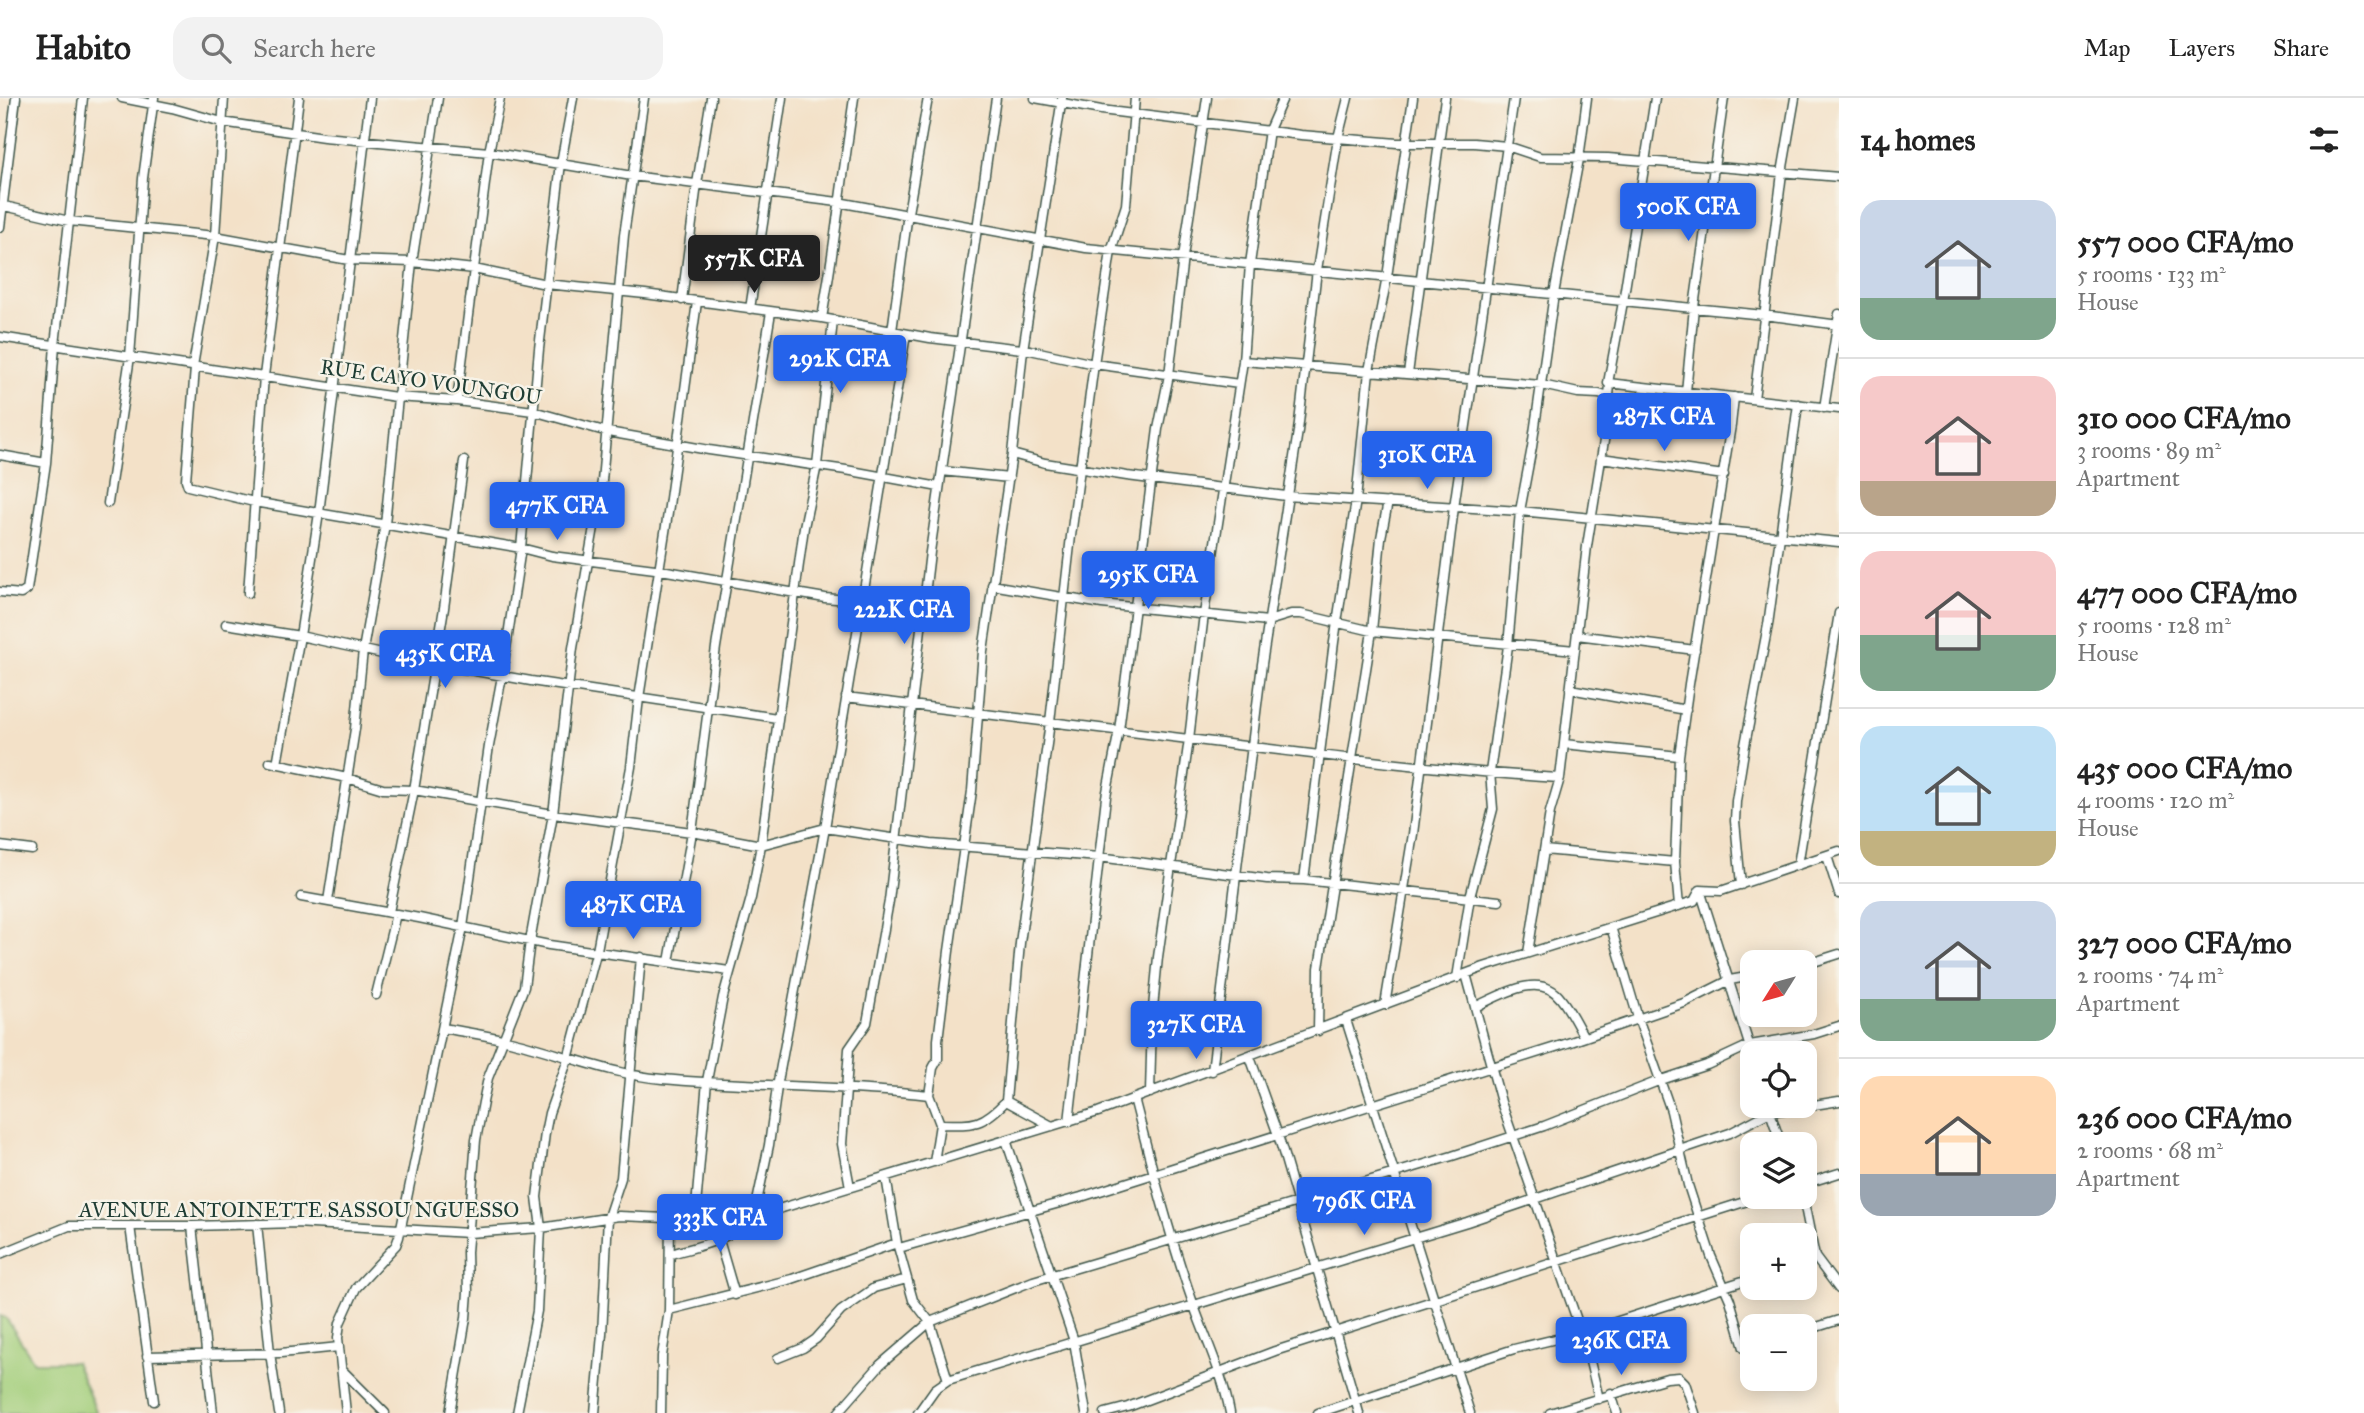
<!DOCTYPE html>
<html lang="en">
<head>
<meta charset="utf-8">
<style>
	:root { --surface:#fff; --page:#f2f2f2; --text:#222; --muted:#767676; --line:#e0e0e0; --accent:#2563eb }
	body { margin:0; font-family:"IM FELL Great Primer",serif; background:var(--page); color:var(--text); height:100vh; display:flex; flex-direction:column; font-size:26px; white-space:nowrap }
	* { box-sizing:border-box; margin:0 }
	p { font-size:23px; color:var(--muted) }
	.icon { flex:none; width:38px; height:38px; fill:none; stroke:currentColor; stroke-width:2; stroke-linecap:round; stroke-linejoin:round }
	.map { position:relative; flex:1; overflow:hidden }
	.sheet { display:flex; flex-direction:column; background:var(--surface); width:525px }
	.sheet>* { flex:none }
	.needle { width:46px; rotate:233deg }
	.fabs { position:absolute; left:1740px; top:852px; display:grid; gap:14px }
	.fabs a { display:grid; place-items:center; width:77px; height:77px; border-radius:14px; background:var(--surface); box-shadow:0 4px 18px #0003; font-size:35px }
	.price { position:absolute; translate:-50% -60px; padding:0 16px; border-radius:7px; background:var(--accent); color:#fff; font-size:23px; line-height:46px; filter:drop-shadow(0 2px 4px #0008) }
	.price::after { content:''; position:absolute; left:50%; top:42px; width:21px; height:16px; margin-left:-10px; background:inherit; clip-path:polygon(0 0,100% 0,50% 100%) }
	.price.on { background:#222; color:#fff }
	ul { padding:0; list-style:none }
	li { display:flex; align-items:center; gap:21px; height:175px; padding:0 21px }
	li+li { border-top:2px solid var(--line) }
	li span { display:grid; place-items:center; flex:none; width:196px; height:140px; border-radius:21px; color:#555 }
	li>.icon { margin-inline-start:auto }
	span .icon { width:84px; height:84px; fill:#fffc; stroke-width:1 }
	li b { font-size:30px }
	h2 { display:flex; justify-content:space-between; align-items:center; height:84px; padding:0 21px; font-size:30px }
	header { display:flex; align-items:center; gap:42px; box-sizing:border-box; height:98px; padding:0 35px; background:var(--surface); border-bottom:2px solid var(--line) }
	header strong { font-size:33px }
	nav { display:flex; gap:38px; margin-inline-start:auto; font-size:24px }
	.search { width:490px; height:63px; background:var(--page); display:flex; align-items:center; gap:18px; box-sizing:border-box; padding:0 24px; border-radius:21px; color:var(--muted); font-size:26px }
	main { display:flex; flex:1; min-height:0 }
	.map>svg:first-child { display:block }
</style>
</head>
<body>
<header>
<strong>Habito</strong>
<div class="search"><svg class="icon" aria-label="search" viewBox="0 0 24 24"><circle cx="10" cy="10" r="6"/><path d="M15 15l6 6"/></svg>Search here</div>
<nav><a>Map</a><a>Layers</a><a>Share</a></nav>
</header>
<main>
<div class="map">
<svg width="1839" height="1315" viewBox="0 0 1839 1315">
	<rect width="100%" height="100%" fill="#f7f3e8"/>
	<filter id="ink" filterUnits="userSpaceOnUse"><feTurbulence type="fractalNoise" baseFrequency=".0143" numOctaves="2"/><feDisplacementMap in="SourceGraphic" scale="14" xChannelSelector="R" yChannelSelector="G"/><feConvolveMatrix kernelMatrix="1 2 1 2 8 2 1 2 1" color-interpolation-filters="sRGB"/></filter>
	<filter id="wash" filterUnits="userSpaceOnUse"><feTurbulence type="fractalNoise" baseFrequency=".00686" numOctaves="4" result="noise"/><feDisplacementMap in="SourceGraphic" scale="28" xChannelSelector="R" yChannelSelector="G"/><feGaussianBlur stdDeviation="1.57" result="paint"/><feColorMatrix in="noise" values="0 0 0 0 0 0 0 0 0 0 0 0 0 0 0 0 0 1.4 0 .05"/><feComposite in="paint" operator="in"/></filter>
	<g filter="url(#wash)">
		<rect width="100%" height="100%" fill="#f3e1c8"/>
		<!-- green -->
		<path fill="#a3ce7a" stroke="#618657" stroke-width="2" d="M0,1218L6,1220L34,1264H75L97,1315H0Z"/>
	</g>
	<g filter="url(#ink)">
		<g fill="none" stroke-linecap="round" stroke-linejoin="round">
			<defs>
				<path id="street" d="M122,0L172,10L222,24L324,39L489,54L632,78L838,104L1086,150L1764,217L1839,227
					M1035,0L1101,12L1301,37L1397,45H1474L1507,48L1540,59L1608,60L1839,79
					M0,107L69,123L215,138L349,162L412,164L474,171L546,186L645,196L822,220L930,240L1030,252L1094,266L1239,286
					M0,129L16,0
					M682,202L697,86L711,0
					M750,211L782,0
					M822,220C835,147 843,73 854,0
					M892,233L908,115L928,0
					M0,239L396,299L457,303L533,313L608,334L709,352L846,372L939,389
					M1243,263L1542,287L1578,295L1599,296L1609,299
					M193,268L215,138L224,0
					M195,270L186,382L188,388L254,404L521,450L552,458L655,471L825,500L924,509
					M1408,276L1445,0
					M1608,285L1839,311
					M1686,294L1694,209L1724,0
					M1754,301L1782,75L1795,0
					M457,303L489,54L500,0
					M1609,307L1731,327
					M1824,310L1839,216
					M1012,356L1045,365L1127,378L1286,398L1520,413L1839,444
					M0,357L46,365
					M1601,360L1724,377
					M942,373L1009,380
					M108,405L130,259L143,80L154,0
					M992,487L1102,506L1268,523L1291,516H1301L1372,533L1575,552
					M0,494L21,496L27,492L46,365L55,247L83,0
					M248,495L264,278L299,0
					M226,526L300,538L396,559L531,583L777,620
					M1577,537L1695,552
					M1570,591L1686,612
					M846,599C971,615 1096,630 1221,645C1334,659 1447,673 1560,680
					M1564,646L1679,658
					M270,664L347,680L383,691L414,692L553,716L692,734L761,747L825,730L931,746L1099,759L1267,781L1304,782L1499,803
					M277,666L300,538L319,415L370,0
					M0,748L32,752
					M1544,752L1675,764
					M1827,758L1839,796
					M1798,767L1839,515
					M1304,782L1334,544L1356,402L1369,273L1387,179L1413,0
					M1741,787L1735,723L1736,703L1745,647L1768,527L1798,306
					M1700,792L1752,956
					M301,799L419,820L549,847L729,873
					M328,803L355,631L363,552L385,426L412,164L438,0
					M1679,808L1675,764L1679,658L1689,586L1731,327L1734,299
					M389,814L414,692L444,510L464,363
					M1611,829L1638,920L1671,1013L1688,1087L1711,1158L1730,1202L1744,1250L1752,1248
					M1528,855L1550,714L1560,680L1587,448L1607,324L1610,286L1608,285L1623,204L1655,0
					M669,864L692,734L716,549L771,214
					M1804,867L1839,856
					M1466,876L1501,1004L1587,1251L1599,1301
					M1457,880L1470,799L1493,711L1490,674L1508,548L1520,413L1532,349L1554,196L1579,61L1587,0
					M376,897L396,816
					M1385,907L1413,736L1454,409L1514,0
					M1475,909C1499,898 1540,872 1561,901C1570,912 1577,927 1584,939
					M1346,922L1470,1315
					M443,930C464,934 485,937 506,942C558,954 608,976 662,981C751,989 840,987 929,997L940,1026L934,1064
					M1318,933L1319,870L1372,533L1381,440L1388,404
					M1250,959L1278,1037L1359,1315
					M1212,973L1262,566L1298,333L1317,172L1338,40L1348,0
					M1150,995L1152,920L1158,859L1189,641L1204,516L1243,263L1250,166L1269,32L1283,0
					M929,997L933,970L938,961V942L949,853L972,693L983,553L1012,356L1023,252L1062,0
					M1134,1000C1152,1070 1170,1140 1194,1208C1207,1244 1223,1277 1230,1315
					M1006,1003L1020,845L1050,624L1071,438L1094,266L1111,153L1126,107L1135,0
					M1768,1008L1781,1046
					M1069,1024L1106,699L1119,632L1158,331L1169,277L1183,159L1207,0
					M940,1026C974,1027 982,1028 1006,1003L1052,1028
					M1006,1042L1074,1243L1086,1315
					M886,1079L897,1145L913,1202L930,1224L948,1282
					M1804,1086L1839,1075
					M850,1089L842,1046L849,951L867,925L889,803L930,454L996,0
					M1803,1099L1815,1159L1839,1191
					M754,1118L769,1047L777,989L825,730L906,236
					M695,1120L707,983L723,899L751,800L761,747L804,429L817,367L833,223
					M257,1126L270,1255L279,1315
					M130,1128L154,1303
					M192,1128L213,1315
					M719,1142L735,1197
					M899,1150L1081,1099L1562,947L1684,905L1730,882L1752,878
					M0,1156L69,1128H192L295,1125L469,1135L541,1130L619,1118L739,1123L1098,1014L1484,869L1694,803L1700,792L1721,793L1839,753
					M671,1156C697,1148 728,1144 746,1122
					M1804,1163L1815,1159
					M669,1212L792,1181L897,1145
					M1804,1233L1839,1222
					M147,1258L281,1255L339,1249
					M778,1260L803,1250L816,1241L841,1213L874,1190L907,1181
					M342,1272L385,1315
					M1611,1295L1617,1315
					M346,1315L338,1240L340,1225L356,1190L396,1147L399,1139L463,829L489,648L502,578L521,450L539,251L561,65L573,0
					M450,1315L466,1220L468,1194L467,1154L476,1042L483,1004L488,980L524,889L530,843L553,716L573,550L602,383L624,137L644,0
					M517,1315L537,1213L541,1130L537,1099L545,1035L549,1015L568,961L597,852L608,793L631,669L639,600L668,415L697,204
					M595,1315L602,1236L608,1119L621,1080L641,859
					M661,1315L662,1258L669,1212L670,1121
					M838,1315L880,1267L930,1224L1033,1183L1452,1058L1544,1028L1661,982L1707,967L1750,947L1814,936L1839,928
					M918,1315L935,1291L948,1282L1467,1124L1730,1035L1770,1014L1839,1003
					M1105,1315L1128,1309L1275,1253L1760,1099
					M1318,1315L1514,1251L1581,1235L1752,1180
					M1550,1315L1667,1280L1679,1279L1685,1285L1695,1315"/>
			</defs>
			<!-- street casing -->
			<use href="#street" stroke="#3f564a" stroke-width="11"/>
			<!-- street -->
			<use href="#street" stroke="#fff" stroke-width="8"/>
		</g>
	</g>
	<g text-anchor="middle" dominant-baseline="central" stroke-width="5" stroke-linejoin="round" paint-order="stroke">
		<!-- street labels -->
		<g font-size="21" fill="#1f3d34" stroke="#f7f3e8">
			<text transform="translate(431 284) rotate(8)">RUE CAYO VOUNGOU</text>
			<text x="299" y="1112">AVENUE ANTOINETTE SASSOU NGUESSO</text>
		</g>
	</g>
</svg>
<div class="fabs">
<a><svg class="needle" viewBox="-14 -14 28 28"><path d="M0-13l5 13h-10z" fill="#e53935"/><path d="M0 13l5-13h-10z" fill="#767676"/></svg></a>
<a><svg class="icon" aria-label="locate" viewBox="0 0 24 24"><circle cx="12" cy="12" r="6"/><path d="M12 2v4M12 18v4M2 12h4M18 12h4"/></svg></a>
<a><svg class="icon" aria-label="layers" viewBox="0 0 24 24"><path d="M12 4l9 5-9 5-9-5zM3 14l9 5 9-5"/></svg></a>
<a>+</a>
<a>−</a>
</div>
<b class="price" style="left:1688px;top:145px">500K CFA</b>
<b class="price on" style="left:754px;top:197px">557K CFA</b>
<b class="price" style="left:840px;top:297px">292K CFA</b>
<b class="price" style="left:1664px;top:355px">287K CFA</b>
<b class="price" style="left:1427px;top:393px">310K CFA</b>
<b class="price" style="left:557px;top:444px">477K CFA</b>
<b class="price" style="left:1148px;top:513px">295K CFA</b>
<b class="price" style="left:904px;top:548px">222K CFA</b>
<b class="price" style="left:445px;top:592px">435K CFA</b>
<b class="price" style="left:633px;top:843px">487K CFA</b>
<b class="price" style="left:1196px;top:963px">327K CFA</b>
<b class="price" style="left:1364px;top:1139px">796K CFA</b>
<b class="price" style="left:720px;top:1156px">333K CFA</b>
<b class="price" style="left:1621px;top:1279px">236K CFA</b>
</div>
<section class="sheet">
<h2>14 homes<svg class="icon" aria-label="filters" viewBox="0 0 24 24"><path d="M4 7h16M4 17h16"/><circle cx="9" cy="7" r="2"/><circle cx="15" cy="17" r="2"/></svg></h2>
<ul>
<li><span style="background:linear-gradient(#c9d6e8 70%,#7fa58c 0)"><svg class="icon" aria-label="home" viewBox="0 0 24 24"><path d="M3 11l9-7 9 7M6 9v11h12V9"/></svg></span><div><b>557 000 CFA/mo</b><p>5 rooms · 133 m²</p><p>House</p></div></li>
<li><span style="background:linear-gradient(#f6c9c9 75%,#b9a48a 0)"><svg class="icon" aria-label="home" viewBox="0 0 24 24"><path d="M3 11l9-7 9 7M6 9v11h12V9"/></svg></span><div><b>310 000 CFA/mo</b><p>3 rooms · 89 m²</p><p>Apartment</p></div></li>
<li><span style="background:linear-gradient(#f6c9c9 60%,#7fa58c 0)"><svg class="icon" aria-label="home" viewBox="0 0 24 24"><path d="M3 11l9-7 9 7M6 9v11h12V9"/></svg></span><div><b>477 000 CFA/mo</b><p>5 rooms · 128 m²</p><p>House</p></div></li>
<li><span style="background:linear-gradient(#bfe0f5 75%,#c2b280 0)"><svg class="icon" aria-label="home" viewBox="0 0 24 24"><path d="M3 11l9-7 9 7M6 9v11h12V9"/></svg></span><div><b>435 000 CFA/mo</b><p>4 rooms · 120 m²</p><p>House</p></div></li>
<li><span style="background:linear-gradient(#c9d6e8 70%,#7fa58c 0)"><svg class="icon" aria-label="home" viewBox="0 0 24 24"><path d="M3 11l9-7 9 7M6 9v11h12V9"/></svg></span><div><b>327 000 CFA/mo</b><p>2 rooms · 74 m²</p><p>Apartment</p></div></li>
<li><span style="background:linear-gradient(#ffd9b3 70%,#9aa5b1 0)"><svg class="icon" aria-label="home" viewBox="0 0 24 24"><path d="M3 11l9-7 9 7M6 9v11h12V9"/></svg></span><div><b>236 000 CFA/mo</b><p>2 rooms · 68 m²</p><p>Apartment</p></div></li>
</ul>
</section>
</main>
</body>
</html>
